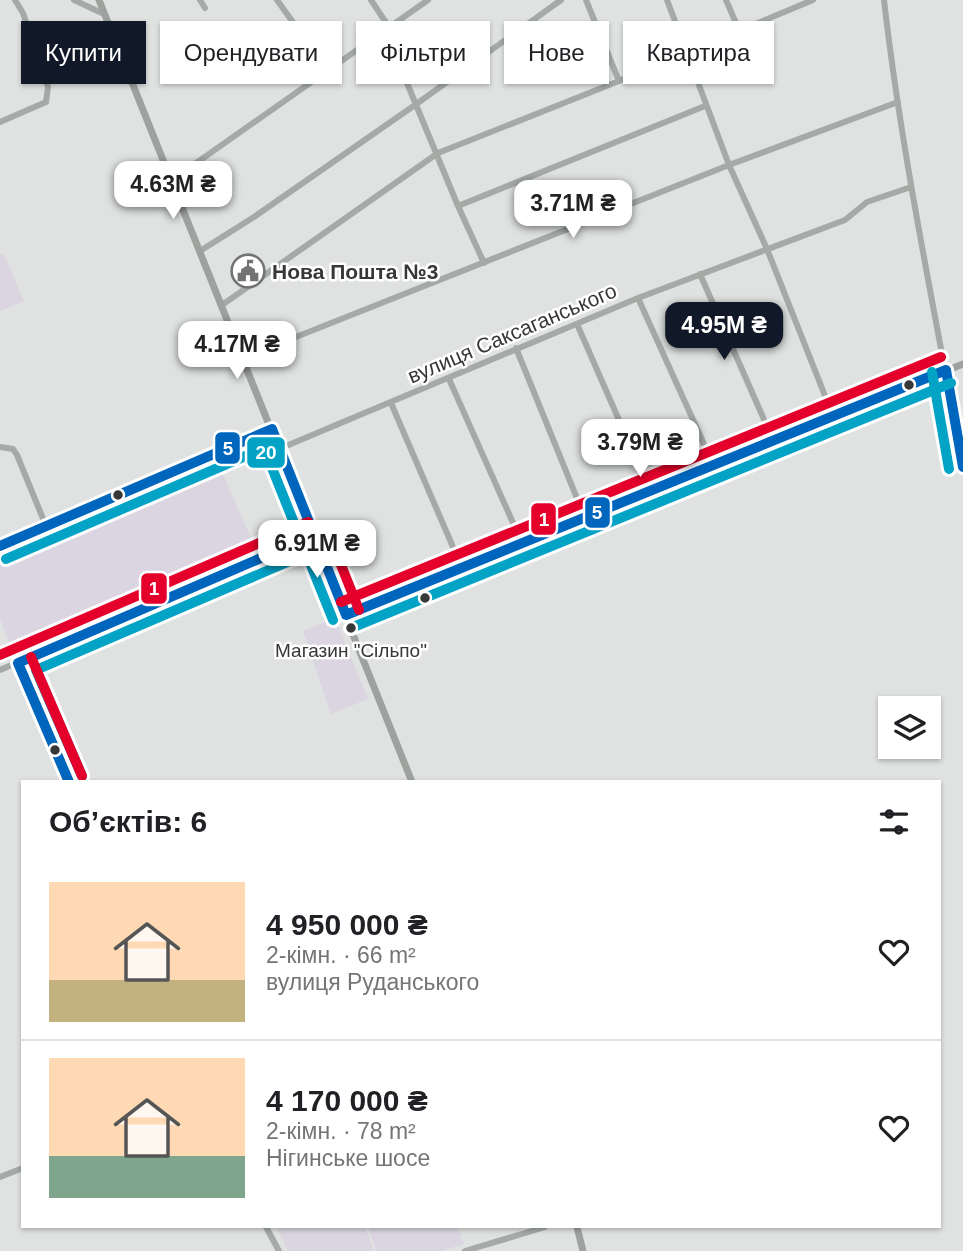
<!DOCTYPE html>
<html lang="uk">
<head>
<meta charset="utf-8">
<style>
	:root { --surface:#fff; --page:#f6f6f6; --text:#202124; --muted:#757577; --line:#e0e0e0; --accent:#111827 }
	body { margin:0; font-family:Helvetica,sans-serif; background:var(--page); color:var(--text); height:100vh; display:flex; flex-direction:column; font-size:26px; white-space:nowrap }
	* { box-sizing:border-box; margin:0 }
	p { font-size:23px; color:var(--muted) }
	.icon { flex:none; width:38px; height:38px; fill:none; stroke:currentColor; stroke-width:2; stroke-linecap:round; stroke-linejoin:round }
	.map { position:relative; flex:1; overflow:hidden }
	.drawer { position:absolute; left:21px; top:780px; width:920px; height:448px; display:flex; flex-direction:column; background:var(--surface); border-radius:0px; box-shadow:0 2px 5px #0004 }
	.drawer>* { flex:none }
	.guide { position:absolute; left:21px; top:21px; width:922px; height:63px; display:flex; gap:14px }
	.fabs { position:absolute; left:878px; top:696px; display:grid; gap:14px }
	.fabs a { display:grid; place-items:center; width:63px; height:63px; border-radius:0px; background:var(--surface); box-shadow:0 2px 5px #0004; font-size:35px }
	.price { position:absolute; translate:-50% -60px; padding:0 16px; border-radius:14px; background:#fff; color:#222; font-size:23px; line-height:46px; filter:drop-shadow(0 2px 4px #0008) }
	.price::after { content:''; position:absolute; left:50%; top:42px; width:21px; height:16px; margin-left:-10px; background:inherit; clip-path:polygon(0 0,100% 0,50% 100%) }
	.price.selected { background:var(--accent); color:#fff }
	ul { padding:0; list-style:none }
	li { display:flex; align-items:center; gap:21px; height:175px; padding:0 28px }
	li+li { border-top:2px solid var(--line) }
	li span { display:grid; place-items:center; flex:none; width:196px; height:140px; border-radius:0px; color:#555 }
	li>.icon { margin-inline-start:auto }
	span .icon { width:84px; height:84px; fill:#fffc; stroke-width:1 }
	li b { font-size:30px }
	h2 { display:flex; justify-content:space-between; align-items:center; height:84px; padding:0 28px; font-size:30px }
	.chip { padding:0 24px; border-radius:0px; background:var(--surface); box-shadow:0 2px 5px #0004; font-size:24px; line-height:63px }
	.chip.selected { background:var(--accent); color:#fff }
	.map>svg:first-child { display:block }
</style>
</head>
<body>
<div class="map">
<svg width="963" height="1251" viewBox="0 0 963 1251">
	<rect width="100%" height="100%" fill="#dfe2e0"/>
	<!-- green -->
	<path fill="#dad5e1" d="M4,254L24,301L0,311V255Z
		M218,463L258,554L14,655L0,619V555Z
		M335,618L368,699L331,714L303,631Z
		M277,1227H365L374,1251H288Z
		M368,1227H458L464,1244L442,1251H376Z"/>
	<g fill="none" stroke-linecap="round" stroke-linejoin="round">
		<!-- minor -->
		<path stroke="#a5aaa7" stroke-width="6" d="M74,0L104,14
			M200,0L205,8
			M277,0L328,71
			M371,0L389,27
			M586,0L619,81
			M667,0L729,165L767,249L833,416
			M726,0L739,30
			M884,0C902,157 935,312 963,467
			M385,30L458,206L484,263
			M0,122L46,102L48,87L23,13L15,0
			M172,180L428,0
			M458,206L705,106
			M200,251L254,217L415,105L561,0
			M700,274L773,440
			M638,298L713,464
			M222,305L438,153L619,81L813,0
			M577,324L650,491
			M516,348L585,518
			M243,358L729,165L898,102
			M449,379L522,543
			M391,403L462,568
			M0,447L13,449L17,455L46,526
			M279,449L638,298L845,220L867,202L911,187
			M0,546L272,429
			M18,663L69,782
			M0,670L314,535
			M0,1177L23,1168
			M266,1227L279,1251
			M465,1251L545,1227"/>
		<!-- major -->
		<path stroke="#9ea29f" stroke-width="7" d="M99,0L412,782
			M346,615L963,364
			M577,1227L583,1251"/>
		<defs>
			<path id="bus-1" d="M946,370L963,467
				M0,546L272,429L346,615
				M346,615L946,370
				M69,782L18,663L314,535"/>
			<path id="bus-2" d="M932,372L949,469
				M6,559L264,448L333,620
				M351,628L951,383
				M82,776L36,670L320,548"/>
			<path id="bus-3" d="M327,530L359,610
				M341,602L941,357
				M0,655L308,522
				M31,657L82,776"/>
		</defs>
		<!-- bus-1 casing -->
		<use href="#bus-1" stroke="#fff" stroke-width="16"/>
		<!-- bus-2 casing -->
		<use href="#bus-2" stroke="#fff" stroke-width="16"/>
		<!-- bus-3 casing -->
		<use href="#bus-3" stroke="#fff" stroke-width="16"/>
		<!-- bus-1 -->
		<use href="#bus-1" stroke="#0065bd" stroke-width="10"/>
		<!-- bus-2 -->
		<use href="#bus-2" stroke="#03a3c6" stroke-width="10"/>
		<!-- bus-3 -->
		<use href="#bus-3" stroke="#e4002b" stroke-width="10"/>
	</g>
	<!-- icons -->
	<defs>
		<symbol id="civic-ring" viewBox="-11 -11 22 22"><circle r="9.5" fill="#fff" stroke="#717472" stroke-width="1.5"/><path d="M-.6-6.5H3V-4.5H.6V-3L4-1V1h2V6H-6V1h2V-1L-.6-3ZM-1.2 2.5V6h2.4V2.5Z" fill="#717472"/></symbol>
	</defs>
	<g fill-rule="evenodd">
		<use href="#civic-ring" x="229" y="252" width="38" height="38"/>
	</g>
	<!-- markers -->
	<g fill="#363837" stroke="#fff" stroke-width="2.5">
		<circle cx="909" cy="385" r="6"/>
		<circle cx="118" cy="495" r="6"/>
		<circle cx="425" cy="598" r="6"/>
		<circle cx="351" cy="628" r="6"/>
		<circle cx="55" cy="750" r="6"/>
	</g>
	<g text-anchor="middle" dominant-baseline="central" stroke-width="5" stroke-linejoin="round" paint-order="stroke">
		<!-- bus labels -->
		<g font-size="19" fill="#363837" stroke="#fff">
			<text x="351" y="650">Магазин "Сільпо"</text>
		</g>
		<!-- poi labels -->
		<g font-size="21" font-weight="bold" fill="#363837" stroke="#fff" text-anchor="start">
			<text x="272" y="271">Нова Пошта №3</text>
		</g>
		<!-- street labels -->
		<g font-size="21" fill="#363837" stroke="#fff">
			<text transform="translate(512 333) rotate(-23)">вулиця Саксаганського</text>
		</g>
	</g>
	<g stroke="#fff" stroke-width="2.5">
		<rect x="214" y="431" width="27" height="34" rx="7" fill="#0065bd"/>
		<rect x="246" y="436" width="40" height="33" rx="7" fill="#03a3c6"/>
		<rect x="584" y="496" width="27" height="33" rx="7" fill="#0065bd"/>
		<rect x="530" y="502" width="27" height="34" rx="7" fill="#e4002b"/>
		<rect x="140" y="572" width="28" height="33" rx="7" fill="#e4002b"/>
	</g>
	<g font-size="19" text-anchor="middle" font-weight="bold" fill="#fff">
		<text x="228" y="455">5</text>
		<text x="266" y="459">20</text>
		<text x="597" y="519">5</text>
		<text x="544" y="526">1</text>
		<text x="154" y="595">1</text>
	</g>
</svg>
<div class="fabs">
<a><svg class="icon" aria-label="layers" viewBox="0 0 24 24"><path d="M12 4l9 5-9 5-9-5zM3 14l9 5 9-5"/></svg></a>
</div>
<b class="price" style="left:173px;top:221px">4.63M ₴</b>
<b class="price" style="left:573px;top:240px">3.71M ₴</b>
<b class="price selected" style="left:724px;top:362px">4.95M ₴</b>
<b class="price" style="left:237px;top:381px">4.17M ₴</b>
<b class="price" style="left:640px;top:479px">3.79M ₴</b>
<b class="price" style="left:317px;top:580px">6.91M ₴</b>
<div class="guide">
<a class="chip selected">Купити</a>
<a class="chip">Орендувати</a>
<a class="chip">Фільтри</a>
<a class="chip">Нове</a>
<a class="chip">Квартира</a>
</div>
<section class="drawer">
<h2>Об’єктів: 6<svg class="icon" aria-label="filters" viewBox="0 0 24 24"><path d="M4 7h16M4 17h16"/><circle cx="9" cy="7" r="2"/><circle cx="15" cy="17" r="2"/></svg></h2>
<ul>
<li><span style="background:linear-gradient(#ffd9b3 70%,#c2b280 0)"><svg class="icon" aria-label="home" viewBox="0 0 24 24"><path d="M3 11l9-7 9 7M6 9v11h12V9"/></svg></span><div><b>4 950 000 ₴</b><p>2-кімн. · 66 m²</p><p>вулиця Руданського</p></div><svg class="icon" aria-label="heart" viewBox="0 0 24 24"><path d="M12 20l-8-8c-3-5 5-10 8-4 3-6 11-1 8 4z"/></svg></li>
<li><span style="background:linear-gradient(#ffd9b3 70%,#7fa58c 0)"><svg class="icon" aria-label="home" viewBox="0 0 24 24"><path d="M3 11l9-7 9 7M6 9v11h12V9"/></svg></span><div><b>4 170 000 ₴</b><p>2-кімн. · 78 m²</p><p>Нігинське шосе</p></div><svg class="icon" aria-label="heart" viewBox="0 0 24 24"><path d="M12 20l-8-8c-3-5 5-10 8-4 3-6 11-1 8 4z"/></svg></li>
</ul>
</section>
</div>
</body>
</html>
